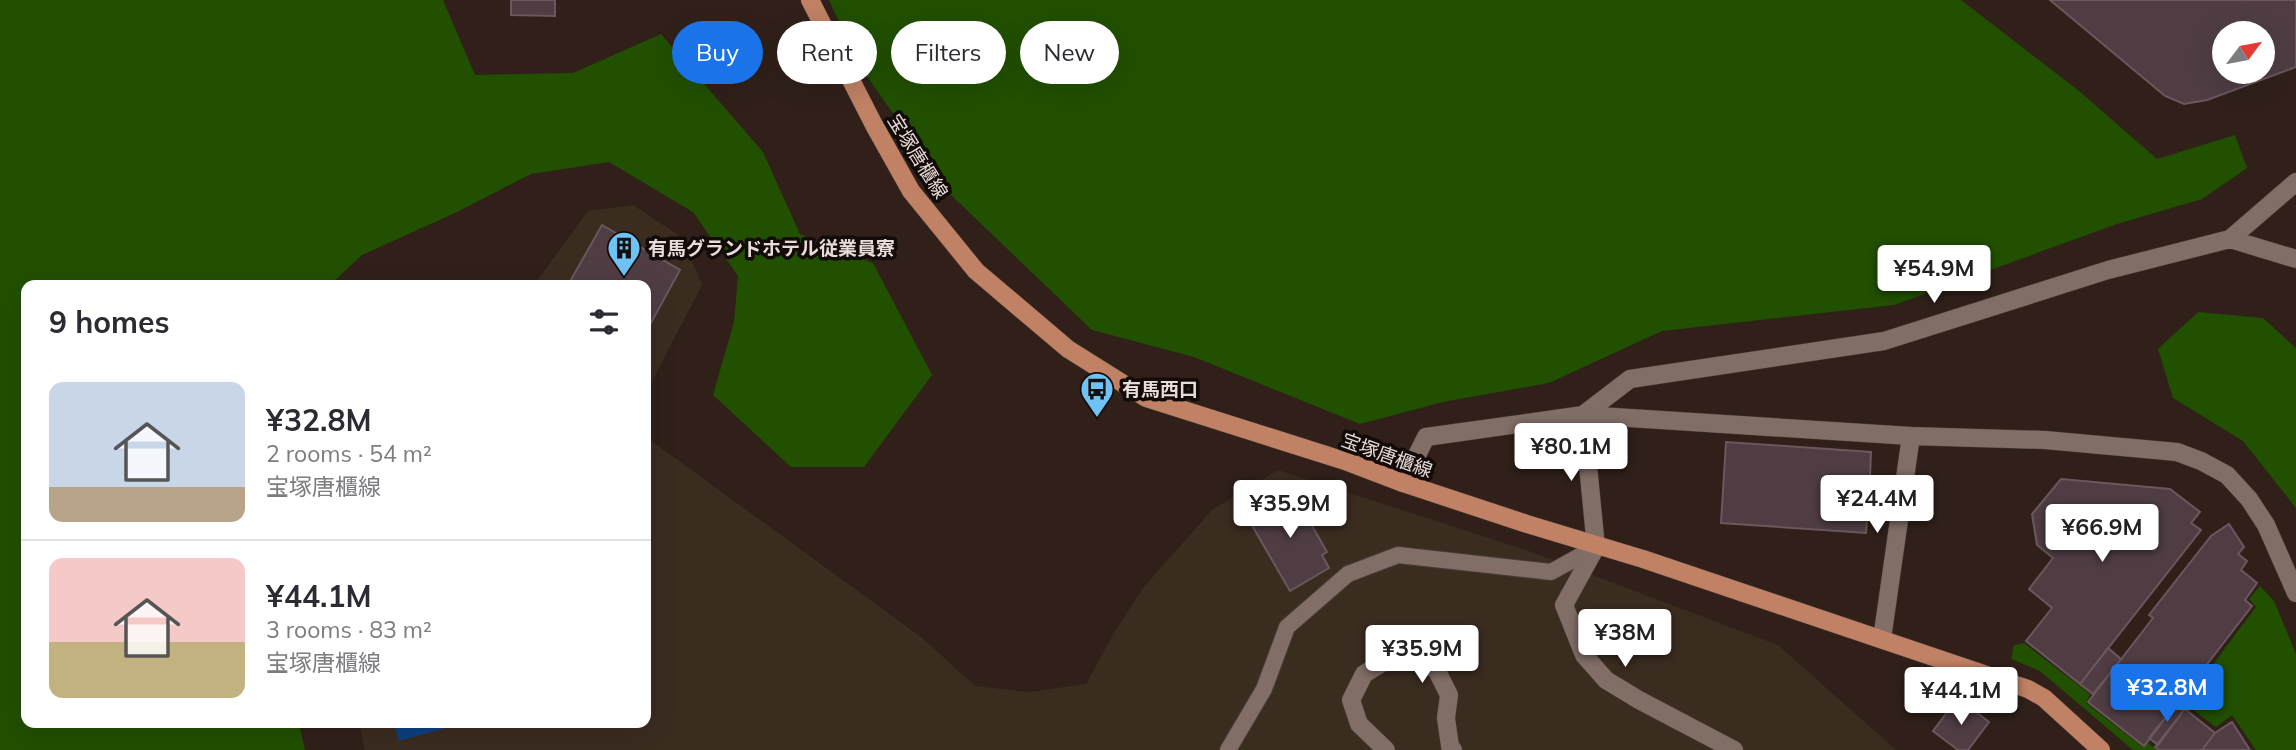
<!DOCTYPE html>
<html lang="en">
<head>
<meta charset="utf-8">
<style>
	:root { --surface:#fff; --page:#f7f7f7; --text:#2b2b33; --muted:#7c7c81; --line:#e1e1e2; --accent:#1a73e8 }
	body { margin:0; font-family:Mulish,"Noto Sans JP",sans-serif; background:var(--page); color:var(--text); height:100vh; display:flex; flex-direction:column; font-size:26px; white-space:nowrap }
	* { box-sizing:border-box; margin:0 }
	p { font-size:23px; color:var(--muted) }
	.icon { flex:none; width:38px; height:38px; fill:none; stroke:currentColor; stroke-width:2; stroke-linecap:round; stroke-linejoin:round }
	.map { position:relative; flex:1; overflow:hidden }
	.panel { position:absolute; left:21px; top:280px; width:630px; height:448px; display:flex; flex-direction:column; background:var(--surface); border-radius:14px; box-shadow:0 7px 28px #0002 }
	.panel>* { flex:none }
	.guide { position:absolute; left:672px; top:21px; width:665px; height:63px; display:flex; gap:14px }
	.needle { width:46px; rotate:58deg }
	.controls { position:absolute; left:2212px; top:21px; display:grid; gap:14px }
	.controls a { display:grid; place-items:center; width:63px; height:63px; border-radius:50%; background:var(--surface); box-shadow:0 7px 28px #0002; font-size:35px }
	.price { position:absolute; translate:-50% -60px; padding:0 16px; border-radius:7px; background:#fff; color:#222; font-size:23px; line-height:46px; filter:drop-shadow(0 2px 4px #0008) }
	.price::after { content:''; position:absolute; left:50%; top:42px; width:21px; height:16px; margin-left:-10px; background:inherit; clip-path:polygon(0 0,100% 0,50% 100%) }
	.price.on { background:var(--accent); color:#fff }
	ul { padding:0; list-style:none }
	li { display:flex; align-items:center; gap:21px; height:175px; padding:0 28px }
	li+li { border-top:2px solid var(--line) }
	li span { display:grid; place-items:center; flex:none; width:196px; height:140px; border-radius:14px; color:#555 }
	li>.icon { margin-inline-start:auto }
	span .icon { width:84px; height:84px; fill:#fffc; stroke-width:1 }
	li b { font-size:30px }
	h2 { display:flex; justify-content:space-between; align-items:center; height:84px; padding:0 28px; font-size:30px }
	.pill { padding:0 24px; border-radius:32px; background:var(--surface); box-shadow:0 7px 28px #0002; font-size:24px; line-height:63px }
	.pill.on { background:var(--accent); color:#fff }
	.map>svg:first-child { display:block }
</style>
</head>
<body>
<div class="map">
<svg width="2296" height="750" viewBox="0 0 2296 750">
	<rect width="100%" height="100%" fill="#302019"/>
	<!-- commercial -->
	<path fill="#3b2c20" d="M633,205L681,237L702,285L646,393V285H534L588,211Z
		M646,437L921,637L975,686L1029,692L1086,684L1114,633L1143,588L1212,510L1278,470L1526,550L1778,645L1896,750H365L359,723H646Z"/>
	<!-- green -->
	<path fill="#215000" d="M0,0H443L475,75L573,73L661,34L763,152L800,234L873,263L932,375L864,467H791L713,395L734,322L738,276L693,212L609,162L531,174L457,212L362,255L330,285H26V723H299L305,750H0Z
		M829,0H1961L2079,91L2157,159L2235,135L2247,168L2202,199L2117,224L1894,305L1662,331L1549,383L1443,402L1360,424L1194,357L1092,330L950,194L861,68Z
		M2198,312L2263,318L2296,348V508L2243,441L2173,398L2158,349Z
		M2260,586L2274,601L2296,654V750H2256L2232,715L2216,727L2184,703L2256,607L2249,599Z
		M2024,643L2090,694L2086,703L2143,747L2148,743L2157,750H2133L2040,671L2011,659L2014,645Z"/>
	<!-- water -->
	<path fill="#0c4181" d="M394,723H464L399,741Z"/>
	<!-- building -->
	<path fill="#4f3d43" stroke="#6b575e" stroke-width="2" fill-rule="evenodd" d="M511,0H555V16L511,15Z
		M2050,0H2296V67L2207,100L2184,104L2165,96ZM2224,33H2263V72H2224Z
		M602,225L680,270L646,332V285H568Z
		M1726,442L1871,452L1870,477H1878L1877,493L1869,492L1866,533L1721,523Z
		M2061,479L2170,489L2200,512L2191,523L2201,530L2080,684L2026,641L2052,608L2029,589L2053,558L2037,545L2032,514Z
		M1291,489L1327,552L1322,555L1329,568L1290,591L1246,515Z
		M2229,524L2244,547L2238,554L2247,561L2241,570L2257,583L2245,600L2252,606L2144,746L2088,702L2153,618L2149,615L2211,536Z
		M2108,648L2121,659L2093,694L2080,684Z
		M1963,702L1989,722L1968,750H1958L1933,731L1948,711L1954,714Z
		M2177,703L2185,709L2158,745L2149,738Z
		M2185,709L2215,733L2202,750H2159L2155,747Z
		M2232,722L2250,750H2202L2215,733Z"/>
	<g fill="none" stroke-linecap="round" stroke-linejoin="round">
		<defs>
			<path id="lane" d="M1228,750L1264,689L1287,627L1348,574L1398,555L1551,572L1596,547"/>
			<path id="street" d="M2230,239L2296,259
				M1583,415L1630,379L1884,341L2108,270L2230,239L2296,182
				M1583,415L1596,547L1564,605L1584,655L1606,680L1639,700L1734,750
				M1403,483L1426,437L1583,415L1911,436L2045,440L2177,452L2201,461L2227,475L2249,499L2266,525L2296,593
				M1882,639L1911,436
				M1386,750L1359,724L1351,700L1364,674L1387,660L1410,659L1436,669L1449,695L1446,718L1450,746L1453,750"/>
			<path id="primary" d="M810,0L874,125L911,191L976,271L1068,349L1146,398L1348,462L1403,483L1527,524L1643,559L2028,689L2044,698L2101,750"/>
		</defs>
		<!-- lane casing -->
		<use href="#lane" stroke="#493c37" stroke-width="18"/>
		<!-- street casing -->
		<use href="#street" stroke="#493c37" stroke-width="19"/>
		<!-- primary casing -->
		<use href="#primary" stroke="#493c37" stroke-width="19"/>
		<!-- lane -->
		<use href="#lane" stroke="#816e66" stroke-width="16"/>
		<!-- street -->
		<use href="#street" stroke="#816e66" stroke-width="18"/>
		<!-- primary -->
		<use href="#primary" stroke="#c08164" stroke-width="18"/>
	</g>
	<!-- icons -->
	<defs>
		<symbol id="building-pin" viewBox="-11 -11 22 30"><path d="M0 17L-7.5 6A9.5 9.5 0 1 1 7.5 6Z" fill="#6fc2f4" stroke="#130b09"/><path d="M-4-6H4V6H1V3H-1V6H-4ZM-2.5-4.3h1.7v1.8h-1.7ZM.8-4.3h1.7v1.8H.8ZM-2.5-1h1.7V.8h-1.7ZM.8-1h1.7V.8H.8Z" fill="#111"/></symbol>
		<symbol id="bus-pin" viewBox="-11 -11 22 30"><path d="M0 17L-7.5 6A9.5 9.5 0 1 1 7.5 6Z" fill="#6fc2f4" stroke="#130b09"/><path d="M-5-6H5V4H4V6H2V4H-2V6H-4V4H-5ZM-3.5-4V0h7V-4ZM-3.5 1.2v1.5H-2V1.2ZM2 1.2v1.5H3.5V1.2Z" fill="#111"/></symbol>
	</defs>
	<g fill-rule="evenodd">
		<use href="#building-pin" x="605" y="229" width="38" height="52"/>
		<use href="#bus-pin" x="1078" y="370" width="38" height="52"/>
	</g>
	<g text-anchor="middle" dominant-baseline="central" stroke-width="7" stroke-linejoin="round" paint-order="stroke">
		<!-- street labels -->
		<g font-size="19" fill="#e8dcd8" stroke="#130b09">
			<text transform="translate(918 156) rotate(58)">宝塚唐櫃線</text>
			<text transform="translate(1387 455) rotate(20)">宝塚唐櫃線</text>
		</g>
		<!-- poi labels -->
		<g font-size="19" font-weight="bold" fill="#e8dcd8" stroke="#130b09" text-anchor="start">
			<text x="648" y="248">有馬グランドホテル従業員寮</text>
			<text x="1122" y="389">有馬西口</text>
		</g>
	</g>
</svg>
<div class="controls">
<a><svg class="needle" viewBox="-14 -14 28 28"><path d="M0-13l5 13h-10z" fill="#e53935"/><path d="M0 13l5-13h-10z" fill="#7c7c81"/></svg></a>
</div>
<b class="price" style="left:1934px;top:305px">¥54.9M</b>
<b class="price" style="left:1571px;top:483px">¥80.1M</b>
<b class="price" style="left:1877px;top:535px">¥24.4M</b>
<b class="price" style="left:1290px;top:540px">¥35.9M</b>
<b class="price" style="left:2102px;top:564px">¥66.9M</b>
<b class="price" style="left:1625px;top:669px">¥38M</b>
<b class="price" style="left:1422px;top:685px">¥35.9M</b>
<b class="price on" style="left:2167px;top:724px">¥32.8M</b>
<b class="price" style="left:1961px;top:727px">¥44.1M</b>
<div class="guide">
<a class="pill on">Buy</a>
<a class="pill">Rent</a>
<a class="pill">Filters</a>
<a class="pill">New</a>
</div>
<section class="panel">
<h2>9 homes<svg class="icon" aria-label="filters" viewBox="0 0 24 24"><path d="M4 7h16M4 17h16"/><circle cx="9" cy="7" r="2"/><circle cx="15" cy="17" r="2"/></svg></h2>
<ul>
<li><span style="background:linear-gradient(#c9d6e8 75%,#b9a48a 0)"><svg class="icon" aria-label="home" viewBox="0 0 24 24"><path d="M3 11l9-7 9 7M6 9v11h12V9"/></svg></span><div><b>¥32.8M</b><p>2 rooms · 54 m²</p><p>宝塚唐櫃線</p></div></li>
<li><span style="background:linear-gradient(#f6c9c9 60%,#c2b280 0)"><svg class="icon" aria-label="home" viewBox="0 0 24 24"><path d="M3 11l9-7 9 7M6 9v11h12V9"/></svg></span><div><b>¥44.1M</b><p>3 rooms · 83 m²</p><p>宝塚唐櫃線</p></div></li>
</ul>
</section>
</div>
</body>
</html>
